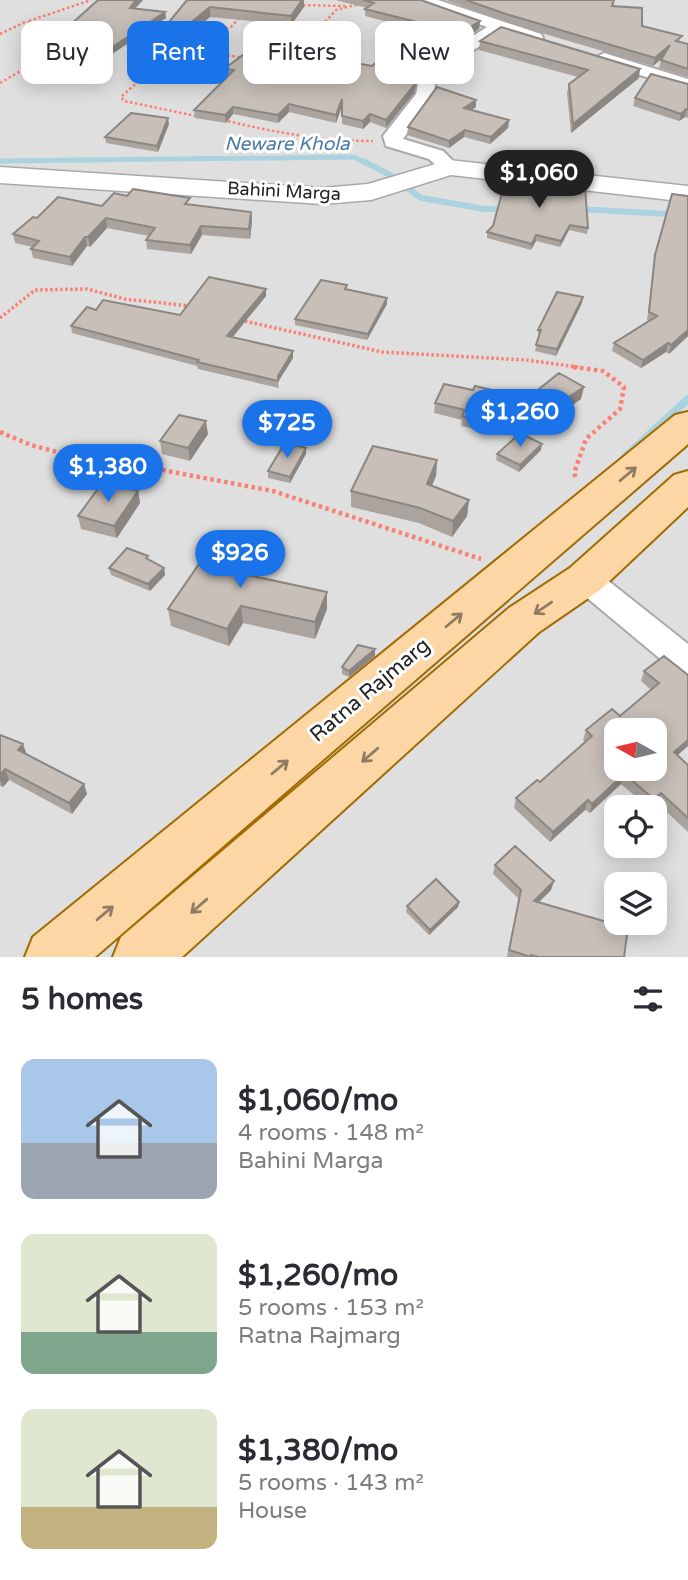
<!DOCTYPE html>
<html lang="en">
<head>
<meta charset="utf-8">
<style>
	:root { --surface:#fff; --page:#f2f2f3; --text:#2b2b33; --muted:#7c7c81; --accent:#1a73e8 }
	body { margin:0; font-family:"Varela Round",sans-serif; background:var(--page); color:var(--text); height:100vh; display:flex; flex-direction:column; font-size:26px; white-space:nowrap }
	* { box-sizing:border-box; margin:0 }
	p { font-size:23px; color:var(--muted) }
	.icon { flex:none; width:38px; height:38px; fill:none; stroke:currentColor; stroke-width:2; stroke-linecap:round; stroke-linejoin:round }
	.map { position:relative; height:957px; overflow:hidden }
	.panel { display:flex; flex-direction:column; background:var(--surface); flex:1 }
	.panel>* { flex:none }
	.hud { position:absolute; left:21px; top:21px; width:648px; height:63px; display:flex; gap:14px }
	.needle { width:46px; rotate:278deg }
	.tools { position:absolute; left:604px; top:718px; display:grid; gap:14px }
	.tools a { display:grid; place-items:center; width:63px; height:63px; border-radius:14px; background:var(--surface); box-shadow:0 4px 18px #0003; font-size:35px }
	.price { position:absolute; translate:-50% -60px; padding:0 16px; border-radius:24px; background:var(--accent); color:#fff; font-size:23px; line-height:46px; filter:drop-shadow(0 2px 4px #0008) }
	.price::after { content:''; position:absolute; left:50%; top:42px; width:21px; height:16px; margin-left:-10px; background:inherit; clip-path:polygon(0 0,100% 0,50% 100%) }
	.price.on { background:#222; color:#fff }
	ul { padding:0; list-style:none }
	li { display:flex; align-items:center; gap:21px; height:175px; padding:0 21px }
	li span { display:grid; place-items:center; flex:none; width:196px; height:140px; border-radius:14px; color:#555 }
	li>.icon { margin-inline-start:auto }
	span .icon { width:84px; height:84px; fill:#fffc; stroke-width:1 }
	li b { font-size:30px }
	h2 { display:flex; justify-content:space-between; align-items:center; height:84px; padding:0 21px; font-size:30px }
	.tag { padding:0 24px; border-radius:14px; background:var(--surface); box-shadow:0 4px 18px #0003; font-size:24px; line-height:63px }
	.tag.on { background:var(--accent); color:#fff }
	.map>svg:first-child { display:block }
</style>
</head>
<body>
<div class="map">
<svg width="688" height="957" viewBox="0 0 688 957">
	<rect width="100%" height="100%" fill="#f2efe9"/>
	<!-- residential -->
	<path fill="#e0dfdf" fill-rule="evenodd" d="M0,0H688V957H0ZM616,730H654V768H616ZM616,807H654V845H616ZM616,884H654V922H616Z"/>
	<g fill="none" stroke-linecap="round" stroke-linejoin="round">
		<!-- stream-far2 -->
		<path stroke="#aad3df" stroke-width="5" d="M0,161L354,157L366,163"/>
		<!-- stream-far1 -->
		<path stroke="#aad3df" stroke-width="6" d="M363,161L390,175L421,198L485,209H506
			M578,209L688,215"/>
		<!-- stream -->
		<path stroke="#aad3df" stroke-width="8" d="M626,456L688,399"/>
		<defs>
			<path id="minor" d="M415,0H438L541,34L543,38L535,43L501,32L436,75L434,94L403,139L443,151L459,167L456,171H442L429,159L386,146L383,136L416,94L421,69L487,27L417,3Z
				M604,53L688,79V90L598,62L595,58Z
				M585,567L596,571L688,644V676L676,672L574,587L570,579L574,571Z"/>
			<path id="tertiary" d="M449,160L688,186V202L451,175L371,200L322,204L0,183V167L322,188L368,184Z"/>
			<path id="primary" d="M688,412V444L95,957H25L33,937L675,415Z
				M688,471V507L600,590L539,632L182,957H113L121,937L509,608L570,568L674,475Z"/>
		</defs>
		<!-- minor casing -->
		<use href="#minor" stroke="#a9a9a9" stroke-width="4"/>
		<!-- tertiary casing -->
		<use href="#tertiary" stroke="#a9a9a9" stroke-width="3"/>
		<!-- primary casing -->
		<use href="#primary" stroke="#a06b00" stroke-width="4"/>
		<!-- path-far2 -->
		<path stroke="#fa8072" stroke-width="2.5" stroke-dasharray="2.5 2.5" stroke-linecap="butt" d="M298,5L346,6
			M29,21L91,0
			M0,34L25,22L58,28L75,22
			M179,46L231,27L240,17
			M302,48L336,10L359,4
			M0,83L70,42
			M201,117L124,101L121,97L176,47L244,58
			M223,120C273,132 321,141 373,141"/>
		<!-- path-far1 -->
		<path stroke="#fa8072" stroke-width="3.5" stroke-dasharray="2.5 2.5" stroke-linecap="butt" d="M0,318L35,290L87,289L125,299L191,306
			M240,320L382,352L526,360L585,368"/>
		<!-- path -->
		<path stroke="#fa8072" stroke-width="4.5" stroke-dasharray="3.5 3.5" stroke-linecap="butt" d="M573,367L603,371L624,387L620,409L586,439L574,473L577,480
			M0,432L31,445L76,457L120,458L167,471L273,491L481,559"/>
		<!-- minor -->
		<use href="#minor" fill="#fff" fill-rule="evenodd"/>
		<!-- tertiary -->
		<use href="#tertiary" fill="#fff" fill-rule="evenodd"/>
		<!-- primary -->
		<use href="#primary" fill="#fcd6a4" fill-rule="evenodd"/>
	</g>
	<!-- wall -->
	<path fill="#aba49e" d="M98,0H143L135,8L165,12L166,18L112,54L59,43L58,36Z
		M187,0L304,7L291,25L210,17L164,55L157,48L156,38Z
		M335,0H421L480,21L479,29L420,67L414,93L386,128L370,122L363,129L342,124V107L336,123L289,112L278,123L233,114L226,123L195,118L194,110L227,77L225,76L224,69L330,57L329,58L372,66L414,29L365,16V9L367,8Z
		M446,0H614L613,6L642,26L688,44V77L659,68L661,59L653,66L505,22Z
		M480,41L639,78L571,133L567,93L569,84L578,77L479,50Z
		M688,84V118L685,117L679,121L633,106L635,98Z
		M476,100V107L471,110L509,120L508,128L490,144L464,137L449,148L407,135L408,127Z
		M169,124L158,152L106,143L105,137Z
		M506,178L588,228L587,234L569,230L560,247L536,241L531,250L487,238V232L493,226Z
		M127,196L251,212L252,221L250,239L202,235L191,254L147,249L146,240L149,236L107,228L90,247L87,246L72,266L33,258L31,249L32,247L15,243L13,234L37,218L102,206Z
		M655,255L688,336L669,354L666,352L641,368L612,351L614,343L648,321L647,320Z
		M266,289V296L232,337L293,358L278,382L279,388L198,369L197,366L72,333L71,326L96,310L180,315Z
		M387,298V304L367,340L295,325V319Z
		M582,303L556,356L535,351L539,336H538V330Z
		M538,390L581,399L557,416L536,402Z
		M505,393L504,403L492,433L461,426L462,420L434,413L435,403Z
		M208,434L190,461L162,454L160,441Z
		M306,448V454L290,483L268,478V471Z
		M541,450L519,472L496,460L497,454Z
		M437,460L436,476L432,485L469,500L467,516L452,537L419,523L351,507V491Z
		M138,491L140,503L117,538L81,529L78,516Z
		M148,559L164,568L165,575L150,591L111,575L109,568Z
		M257,563L251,576L327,609L315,639L243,623L229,646L171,626L168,609Z
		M375,656L349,677L342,674V667Z
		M664,656L678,755L688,765V832L657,803L653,807H648L621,784L590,813L585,810L550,842L514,808L516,798L540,782L585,742L583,740L586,730L620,716L651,690L641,681L644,671Z
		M0,735L26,754L84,784L87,794L72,814L9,780L3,787L0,786Z
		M495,865L554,881L551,890L539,902L624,957H507L519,899L493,874Z
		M459,902L458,907L429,935L406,912L407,906Z"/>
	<!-- shaded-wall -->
	<path fill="#8b8681" d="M136,0H143L130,14V8Z
		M302,0H304V7L291,25V16Z
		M210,7V17L164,55L163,45Z
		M165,12L166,18L112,54L111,48Z
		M480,21L479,29L420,67L414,93L386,128V120L420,59Z
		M670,45L669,53L653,66L655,58Z
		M330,50V57L323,64V57Z
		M640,69L639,78L571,133L573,124Z
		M342,99V106L336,123V115Z
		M476,100V107L463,116L464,108Z
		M289,104V112L278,123V115Z
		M233,107V114L226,123L225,115Z
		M686,109L685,117L679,121L681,114Z
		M370,114V122L363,129V121Z
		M168,118L169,124L158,152L157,146Z
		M509,120L508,128L490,144L491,137Z
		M465,130L464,137L449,148V141Z
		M251,212L252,221L250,239L249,229Z
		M106,218L107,228L90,247L88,237Z
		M570,225L569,230L560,247L561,241Z
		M201,226L202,235L191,254L190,245Z
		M536,235V241L531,250L532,244Z
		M85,237L87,246L72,266L70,257Z
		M266,289V296L228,343L227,336Z
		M583,297L582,303L556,356L557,349Z
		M387,298V304L367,340L368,334Z
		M688,330V336L669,354L671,345Z
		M668,343L666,352L641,368L643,360Z
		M293,351V358L278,382V376Z
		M584,387L581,399L557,416L559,403Z
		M505,393L504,403L492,433L493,423Z
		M206,421L208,434L190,461L188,448Z
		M542,444L541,450L519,472L520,465Z
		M306,448V454L290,483V477Z
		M437,460L436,476L426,499L427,484Z
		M138,491L140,503L117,538L114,526Z
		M469,500L467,516L452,537L453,521Z
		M256,547L257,563L245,591L243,574Z
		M164,568L165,575L150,591L148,584Z
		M327,592V609L315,639V622Z
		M241,606L243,623L229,646L227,629Z
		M375,649V656L349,677V671Z
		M688,740V746L670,762L674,752Z
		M23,744L27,755L18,750Z
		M5,769L9,780L3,787L0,780V775Z
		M624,774L621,784L590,813L592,804Z
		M84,784L87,794L72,814L69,803Z
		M661,793L657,803L653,807H652L654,799Z
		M588,800L585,810L550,842L553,832Z
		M554,881L551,890L531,910L534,901Z
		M459,902L458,907L429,935L430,930Z"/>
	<!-- building -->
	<path fill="#c7bfb8" stroke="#8b8681" stroke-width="2" fill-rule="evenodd" d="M98,0H136L130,8L165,12L111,48L58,36Z
		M187,0H302L291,16L210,7L163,45L156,38Z
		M363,0H421L480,21L420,59L414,85L386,120L370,114L363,121L342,116V99L336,115L289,104L278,115L233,107L225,115L194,110L234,70L224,69L267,37L330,50L323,57L372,66L421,23L365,9L374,3Z
		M466,0H614L612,6L642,8V26L682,36L676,41L688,44V69L661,60L670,45L655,58L506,14Z
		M501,27L640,69L573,124L569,84L588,70L480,41Z
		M651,74L688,84V110L686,109L681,114L635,98Z
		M437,87L476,100L464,108L509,120L491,137L465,130L449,141L408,127Z
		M131,113L168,118L157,146L105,137Z
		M506,178L585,187L588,228L570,225L561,241L536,235L532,244L487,232L493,226Z
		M133,189L190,198L185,204L251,212L249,229L201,226L190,245L146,240L155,228L106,218L88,237H85L70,257L31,249L39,241L13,234L33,217L37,218L58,197L102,206L114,193L127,196Z
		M672,194L688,196V330L671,345L668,343L643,360L614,343L657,316L649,312L655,255Z
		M209,277L266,289L227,336L293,351L278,376V381L197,362L199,360L71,326L87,307L96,310L103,300L180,315Z
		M321,280L347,285L345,289L387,298L368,334L295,319Z
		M557,292L583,297L557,349L536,345L541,330H538Z
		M559,373L584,387L559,403L538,390Z
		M444,384L473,390L475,386L505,393L493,423L462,416L465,410L435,403Z
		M179,415L206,421L188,448L160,441Z
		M518,435H524L542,444L520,465L497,454Z
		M285,443L306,448L290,477L268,471Z
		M373,446L437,460L427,484L469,500L453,521L420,508L351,491Z
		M103,482L138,491L114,526L78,516Z
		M217,538L256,547L243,574L327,592L315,622L241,606L227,629L168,609Z
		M127,548L148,556L146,558L164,568L148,584L109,568Z
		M358,645L375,649L349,671L342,667Z
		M664,656L688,675V740L674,752L688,765V818L661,793L654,799L624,774L592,804L588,800L553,832L516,798L537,780L540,782L592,736L586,730L612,709L620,716L659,683L644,671ZM616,730H654V768H616Z
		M0,735L23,744L18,750L84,784L69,803L5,769L0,775Z
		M515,846L554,881L534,901L628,928L624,957H539L531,955V957L509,950L521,890L495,865Z
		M436,879L459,902L430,930L407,906Z"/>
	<!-- one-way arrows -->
	<defs><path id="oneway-shaft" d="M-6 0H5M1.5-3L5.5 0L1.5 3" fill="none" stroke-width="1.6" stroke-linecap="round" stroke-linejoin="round" transform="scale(1.75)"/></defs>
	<g stroke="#8f7c63">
		<use href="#oneway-shaft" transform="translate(628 474) rotate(-40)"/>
		<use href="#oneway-shaft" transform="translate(543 608) rotate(146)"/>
		<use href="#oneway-shaft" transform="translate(454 620) rotate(-40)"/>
		<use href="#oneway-shaft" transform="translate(370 755) rotate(139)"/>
		<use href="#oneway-shaft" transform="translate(280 767) rotate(-40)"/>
		<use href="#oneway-shaft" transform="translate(199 906) rotate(139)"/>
		<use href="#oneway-shaft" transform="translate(105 913) rotate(-40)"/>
	</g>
	<g text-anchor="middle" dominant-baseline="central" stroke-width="6" stroke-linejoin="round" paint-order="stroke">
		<!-- far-street labels -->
		<g font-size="18" fill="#222" stroke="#fff">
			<text transform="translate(284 191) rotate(3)">Bahini Marga</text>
		</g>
		<!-- far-water labels -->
		<g font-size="19" font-style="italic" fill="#4a7aab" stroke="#fff">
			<text x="287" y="144">Neware Khola</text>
		</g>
		<!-- street labels -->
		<g font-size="21" fill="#222" stroke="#fff">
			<text transform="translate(370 690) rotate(-40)">Ratna Rajmarg</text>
		</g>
	</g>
</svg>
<div class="tools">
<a><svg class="needle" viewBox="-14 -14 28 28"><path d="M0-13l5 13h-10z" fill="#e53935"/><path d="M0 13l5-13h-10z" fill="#7c7c81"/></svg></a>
<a><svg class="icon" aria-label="locate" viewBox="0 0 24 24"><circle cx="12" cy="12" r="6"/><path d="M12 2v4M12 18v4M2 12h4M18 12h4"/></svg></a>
<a><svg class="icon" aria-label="layers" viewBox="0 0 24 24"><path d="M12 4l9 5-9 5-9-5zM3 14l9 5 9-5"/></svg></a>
</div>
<b class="price on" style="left:539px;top:210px">$1,060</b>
<b class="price" style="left:520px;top:449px">$1,260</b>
<b class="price" style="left:287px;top:460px">$725</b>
<b class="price" style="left:108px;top:504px">$1,380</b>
<b class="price" style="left:240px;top:590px">$926</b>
<div class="hud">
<a class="tag">Buy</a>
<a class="tag on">Rent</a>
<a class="tag">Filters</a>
<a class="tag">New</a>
</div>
</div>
<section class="panel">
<h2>5 homes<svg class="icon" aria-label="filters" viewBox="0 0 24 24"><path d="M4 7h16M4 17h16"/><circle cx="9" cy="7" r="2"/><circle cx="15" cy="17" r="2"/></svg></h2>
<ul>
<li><span style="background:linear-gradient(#a9c7e8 60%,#9aa5b1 0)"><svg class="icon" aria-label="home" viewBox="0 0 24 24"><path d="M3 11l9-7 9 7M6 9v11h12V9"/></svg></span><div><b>$1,060/mo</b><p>4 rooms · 148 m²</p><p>Bahini Marga</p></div></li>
<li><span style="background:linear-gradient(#dfe7d0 70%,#7fa58c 0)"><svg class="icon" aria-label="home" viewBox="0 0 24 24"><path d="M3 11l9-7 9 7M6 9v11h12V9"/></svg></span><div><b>$1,260/mo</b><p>5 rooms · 153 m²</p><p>Ratna Rajmarg</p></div></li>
<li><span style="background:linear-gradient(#dfe7d0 70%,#c2b280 0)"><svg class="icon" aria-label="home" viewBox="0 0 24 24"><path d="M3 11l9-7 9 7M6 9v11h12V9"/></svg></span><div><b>$1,380/mo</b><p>5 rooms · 143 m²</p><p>House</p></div></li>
</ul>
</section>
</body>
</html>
